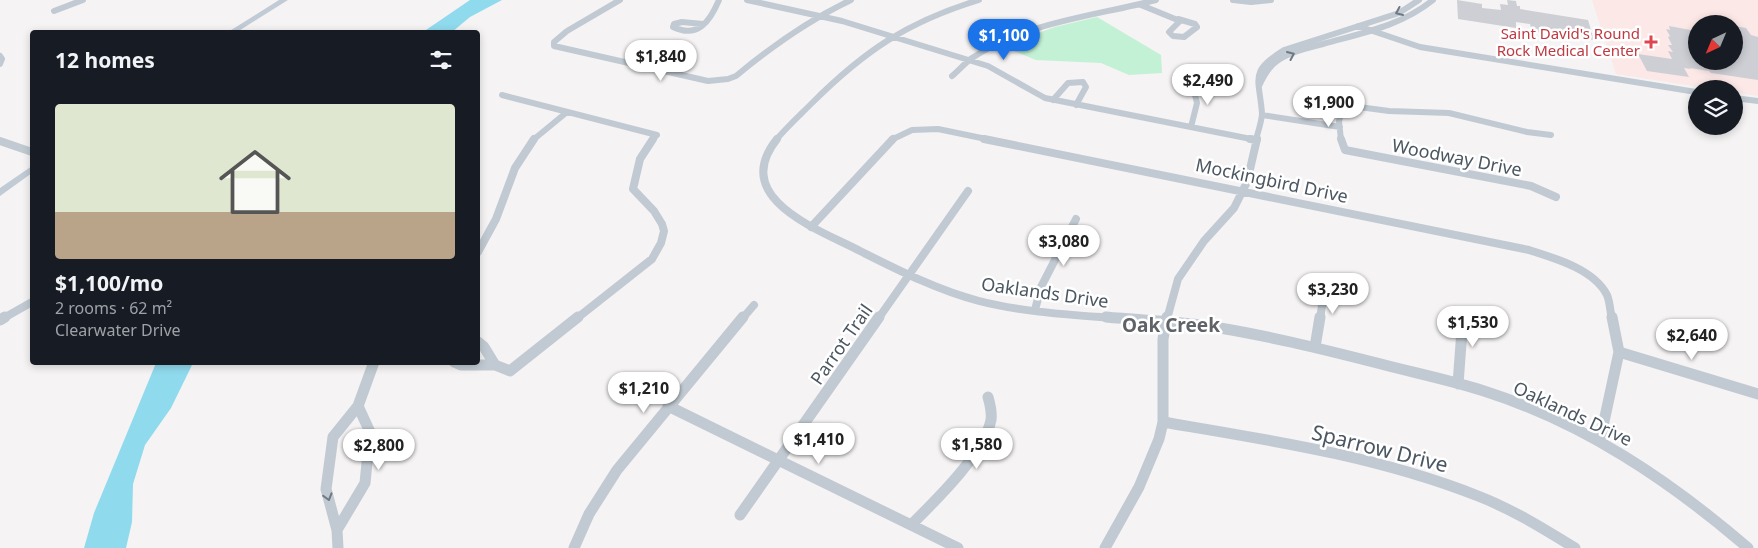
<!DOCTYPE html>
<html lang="en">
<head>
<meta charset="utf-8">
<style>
	:root { --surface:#171b24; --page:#242831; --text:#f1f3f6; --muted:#9ea1a6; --line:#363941; --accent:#1a73e8 }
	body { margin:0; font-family:"Noto Sans",sans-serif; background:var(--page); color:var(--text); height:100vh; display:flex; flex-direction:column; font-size:19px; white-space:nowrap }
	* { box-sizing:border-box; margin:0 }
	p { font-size:16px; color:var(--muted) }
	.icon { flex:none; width:28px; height:28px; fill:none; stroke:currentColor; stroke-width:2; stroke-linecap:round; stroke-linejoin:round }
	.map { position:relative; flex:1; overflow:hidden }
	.sheet { position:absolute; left:30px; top:30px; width:450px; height:335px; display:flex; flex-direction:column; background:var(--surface); border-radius:5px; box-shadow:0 2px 8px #0003 }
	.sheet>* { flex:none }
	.needle { width:32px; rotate:224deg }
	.controls { position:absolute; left:1688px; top:15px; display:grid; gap:10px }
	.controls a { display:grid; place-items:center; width:55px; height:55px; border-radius:50%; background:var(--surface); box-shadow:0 2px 8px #0003; font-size:25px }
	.price { position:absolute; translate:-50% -42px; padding:0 11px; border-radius:18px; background:#fff; color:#222; font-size:16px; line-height:32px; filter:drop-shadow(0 1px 2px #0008) }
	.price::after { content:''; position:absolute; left:50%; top:30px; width:15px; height:11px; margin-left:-8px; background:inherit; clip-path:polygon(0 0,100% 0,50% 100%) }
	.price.selected { background:var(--accent); color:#fff }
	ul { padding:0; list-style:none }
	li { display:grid; align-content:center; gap:10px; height:265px; padding:0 25px }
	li+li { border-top:1px solid var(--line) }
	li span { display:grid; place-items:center; height:155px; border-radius:5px; color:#555 }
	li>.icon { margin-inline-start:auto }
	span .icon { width:90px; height:90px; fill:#fffc; stroke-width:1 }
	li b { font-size:21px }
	h2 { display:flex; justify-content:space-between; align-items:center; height:60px; padding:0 25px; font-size:21px }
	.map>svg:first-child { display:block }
</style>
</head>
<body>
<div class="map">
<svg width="1758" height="548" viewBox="0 0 1758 548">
	<rect width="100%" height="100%" fill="#f5f3f3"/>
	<!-- medical -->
	<path fill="#fce8e6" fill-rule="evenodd" d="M1592,0H1758V96L1734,92V89H1713L1616,74ZM1696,24H1734V61H1696Z"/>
	<!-- green -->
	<path fill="#c3f1d5" d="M1097,17L1161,55L1162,73L1129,75L1101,63L1036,60L1002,46L1055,27Z"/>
	<!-- water -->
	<path fill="#90daee" d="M470,0H502L470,17L452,32H423Z
		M156,363H193L171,408L145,445L133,484L132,522L126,548H84L94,513Z"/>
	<!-- building -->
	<path fill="#cdcfd5" d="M1457,0L1482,4V8L1501,10L1500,4L1508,5L1507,0L1516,1L1517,6H1520V9L1588,20L1594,40L1532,31L1530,24L1516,22V28L1458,19Z
		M1669,26L1696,31V61H1734V26L1746,28L1751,35L1758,37V80L1711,73L1709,71L1690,68L1691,69L1684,68L1689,77L1647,71L1638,54L1672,59L1668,51L1673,52L1668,45H1672L1668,37L1670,36L1666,29L1670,30Z"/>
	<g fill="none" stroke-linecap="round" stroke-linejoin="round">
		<!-- minor-far2 -->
		<path stroke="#c1cad2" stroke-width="6" d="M620,0L567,31L554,42V46L708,81L728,79L736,76C772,46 809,20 851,0
			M747,0L842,21L988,66L1045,98L1256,140
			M1233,0L1251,2L1271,0
			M1141,5L1180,21L1169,32L1173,36L1184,37L1197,27L1195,24L1178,19
			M54,11L83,0
			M703,24L682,22L674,24L673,27C698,39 710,21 719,0
			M1358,26L1420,47L1696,92
			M0,56L2,59L0,64
			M952,76C959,70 965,63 972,58C1026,22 1095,16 1156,0
			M1259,86C1263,77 1268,67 1277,61C1290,52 1308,48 1323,44C1362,33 1401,26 1433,0
			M502,95L657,135L652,140
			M1734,98L1758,101
			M1053,100L1068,83L1083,82L1086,87L1076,105
			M1262,115L1340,127
			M1191,127L1197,103L1192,83
			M533,140L567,112
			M776,140C787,127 799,116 811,104C864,51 907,22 979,0
			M891,140L912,130L938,129L991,140
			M1256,140C1258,131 1262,121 1262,113C1259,77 1249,72 1284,50L1399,13L1419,0
			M1341,140L1339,121L1344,105L1389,111L1449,113L1527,132L1551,135"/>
		<!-- minor-far1 -->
		<path stroke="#c1cad2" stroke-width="8" d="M777,139C729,199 820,230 860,251C898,270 937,290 979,301C1026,313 1076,315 1125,319
			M984,139L1529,250C1554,258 1594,269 1607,295C1610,302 1610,311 1612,319
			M1250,139L1257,140
			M1341,139L1345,150L1531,186L1556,197
			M0,141L32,152
			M811,227L893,139
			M478,252L496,219L515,168L534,139
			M1035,310L1041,287L1076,219
			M2,319L32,302
			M576,319L652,259L661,243L664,231L662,224L654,211L633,189L640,159L653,139
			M742,319L754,305
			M878,319L968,191
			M1167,319L1178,279L1204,241L1234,208L1247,182L1257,139
			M1320,319L1326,278
			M1462,319L1463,311"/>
		<!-- minor -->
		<path stroke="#c1cad2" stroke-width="11" d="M1106,317C1138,320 1169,321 1201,325C1262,334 1322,349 1381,364C1415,373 1450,380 1484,391C1584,423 1669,480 1748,548
			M0,320L5,317
			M1315,347L1320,317
			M1619,352L1758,394
			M454,362L461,365H495L484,347L478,342
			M495,365L510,371L578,317
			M1458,384L1463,317
			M668,406L958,548
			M1163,422C1269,440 1377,456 1478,496C1512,509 1544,529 1575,548
			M1600,440L1619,352L1612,317
			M740,515L879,317
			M911,525C935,501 984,454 991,420C992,413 990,404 988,397
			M337,530L365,483L370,432L358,406
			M338,548L337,530L326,489L333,437L358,406L374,362
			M574,548L589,514L617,470L743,317
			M1105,548L1139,487L1159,439L1163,422V339L1167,317"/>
		<!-- secondary -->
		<path fill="#c1cbd6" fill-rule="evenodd" d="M279,0H288L237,32H228Z
			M32,166V173L0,196V188Z"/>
	</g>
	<!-- one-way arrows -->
	<defs><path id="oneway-chevron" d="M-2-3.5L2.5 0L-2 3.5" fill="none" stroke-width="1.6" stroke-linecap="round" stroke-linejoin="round" transform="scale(1.25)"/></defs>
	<g stroke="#6e7983">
		<use href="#oneway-chevron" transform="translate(1399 12) rotate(156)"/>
		<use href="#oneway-chevron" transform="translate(1291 55) rotate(-24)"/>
		<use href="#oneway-chevron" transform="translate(328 497) rotate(74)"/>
	</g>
	<!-- markers -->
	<path fill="#e0444e" stroke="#fff" stroke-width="2" d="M1648.5 34.5h5v5h5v5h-5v5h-5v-5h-5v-5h5z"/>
	<g text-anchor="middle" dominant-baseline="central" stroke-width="5" stroke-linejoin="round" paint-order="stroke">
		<!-- far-health labels -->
		<g font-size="15" fill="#be3a42" stroke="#fff" text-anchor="end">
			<text x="1640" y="33">Saint David's Round<tspan x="1640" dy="17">Rock Medical Center</tspan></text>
		</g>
		<!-- street labels -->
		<g font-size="18" fill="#4a5661" stroke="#fff">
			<text transform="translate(1457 157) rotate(11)">Woodway Drive</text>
			<text transform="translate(1272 180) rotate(12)">Mockingbird Drive</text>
			<text transform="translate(1045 292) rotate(8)">Oaklands Drive</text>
			<text transform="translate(841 344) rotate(-55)">Parrot Trail</text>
			<text transform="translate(1573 413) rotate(25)">Oaklands Drive</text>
		</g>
		<!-- neighbourhood labels -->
		<g font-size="19" font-weight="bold" fill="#5f6368" stroke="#fff">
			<text x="1171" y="325">Oak Creek</text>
		</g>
		<!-- near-street labels -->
		<g font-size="21" fill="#4a5661" stroke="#fff">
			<text transform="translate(1380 448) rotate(14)">Sparrow Drive</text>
		</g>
	</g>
</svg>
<div class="controls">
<a><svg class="needle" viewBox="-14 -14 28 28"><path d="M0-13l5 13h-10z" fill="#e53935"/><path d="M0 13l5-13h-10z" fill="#9ea1a6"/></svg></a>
<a><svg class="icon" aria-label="layers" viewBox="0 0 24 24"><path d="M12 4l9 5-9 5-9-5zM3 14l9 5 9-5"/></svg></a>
</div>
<b class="price selected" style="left:1004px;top:61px">$1,100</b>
<b class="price" style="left:661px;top:82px">$1,840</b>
<b class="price" style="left:1208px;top:106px">$2,490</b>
<b class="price" style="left:1329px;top:128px">$1,900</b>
<b class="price" style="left:1064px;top:267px">$3,080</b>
<b class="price" style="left:1333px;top:315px">$3,230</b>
<b class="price" style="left:1473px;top:348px">$1,530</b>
<b class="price" style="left:1692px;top:361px">$2,640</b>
<b class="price" style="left:644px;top:414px">$1,210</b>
<b class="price" style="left:819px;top:465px">$1,410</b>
<b class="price" style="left:977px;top:470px">$1,580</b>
<b class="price" style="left:379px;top:471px">$2,800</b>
<section class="sheet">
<h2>12 homes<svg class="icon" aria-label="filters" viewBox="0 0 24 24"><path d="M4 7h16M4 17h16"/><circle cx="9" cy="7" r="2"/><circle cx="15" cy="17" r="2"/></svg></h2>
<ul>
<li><span style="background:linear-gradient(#dfe7d0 70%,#b9a48a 0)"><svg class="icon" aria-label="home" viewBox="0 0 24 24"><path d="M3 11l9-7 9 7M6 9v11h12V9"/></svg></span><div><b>$1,100/mo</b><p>2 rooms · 62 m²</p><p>Clearwater Drive</p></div></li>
</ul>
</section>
</div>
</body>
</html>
